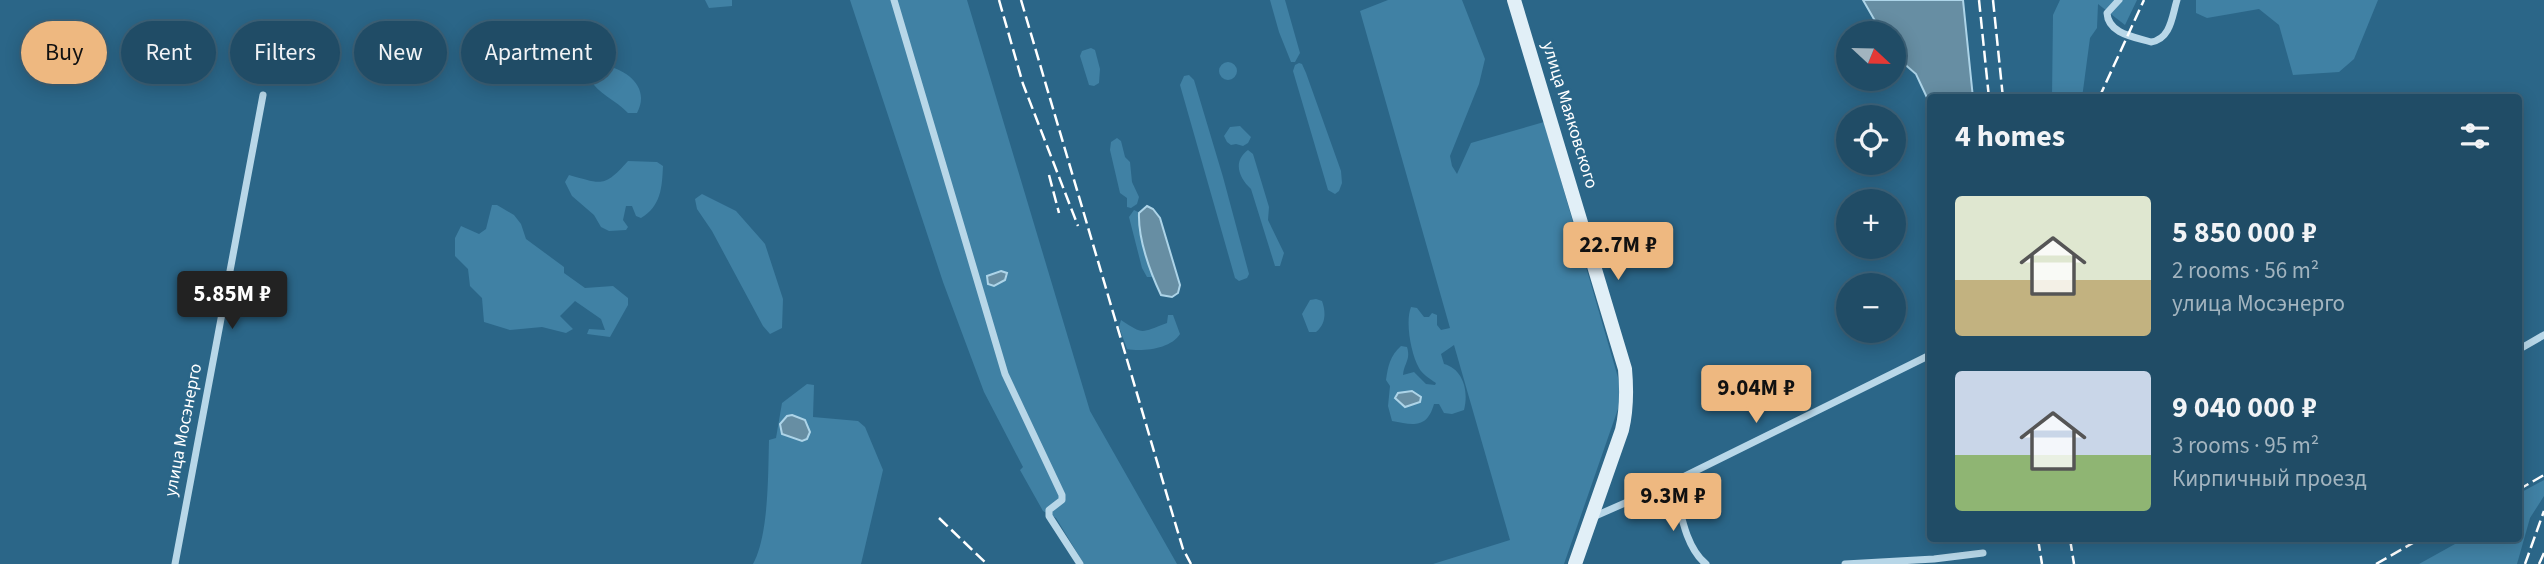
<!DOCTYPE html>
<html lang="en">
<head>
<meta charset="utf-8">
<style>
	:root { --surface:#204c66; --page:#28536c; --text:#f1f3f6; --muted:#a2b4bf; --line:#3d637a; --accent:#eeb880 }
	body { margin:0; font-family:"Source Sans 3",sans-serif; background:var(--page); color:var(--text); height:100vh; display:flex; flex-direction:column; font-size:26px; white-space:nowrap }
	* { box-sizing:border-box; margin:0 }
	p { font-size:23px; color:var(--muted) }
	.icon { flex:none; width:38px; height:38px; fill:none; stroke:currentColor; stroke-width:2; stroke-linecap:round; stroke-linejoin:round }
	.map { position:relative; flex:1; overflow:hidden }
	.panel { position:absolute; left:1927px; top:94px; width:595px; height:448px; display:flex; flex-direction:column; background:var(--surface); border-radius:7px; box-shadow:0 4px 18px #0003,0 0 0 2px var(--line) }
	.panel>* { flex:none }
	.banner { position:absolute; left:21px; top:21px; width:665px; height:63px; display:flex; gap:14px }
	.needle { width:46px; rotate:112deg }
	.fabs { position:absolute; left:1836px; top:21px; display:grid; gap:14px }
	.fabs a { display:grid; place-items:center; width:70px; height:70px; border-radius:50%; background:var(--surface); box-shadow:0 4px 18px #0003,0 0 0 2px var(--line); font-size:35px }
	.price { position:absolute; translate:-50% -60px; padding:0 16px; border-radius:7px; background:var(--accent); color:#111; font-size:23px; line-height:46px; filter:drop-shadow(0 2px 4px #0008) }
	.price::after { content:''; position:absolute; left:50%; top:42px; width:21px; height:16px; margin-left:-10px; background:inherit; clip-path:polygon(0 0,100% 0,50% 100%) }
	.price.on { background:#222; color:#fff }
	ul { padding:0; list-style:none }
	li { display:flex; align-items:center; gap:21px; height:175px; padding:0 28px }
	li span { display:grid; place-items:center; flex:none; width:196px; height:140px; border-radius:7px; color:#555 }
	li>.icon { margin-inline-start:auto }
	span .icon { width:84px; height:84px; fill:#fffc; stroke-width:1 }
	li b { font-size:30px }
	h2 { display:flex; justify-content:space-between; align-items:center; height:84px; padding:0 28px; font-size:30px }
	.pill { padding:0 24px; border-radius:32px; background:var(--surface); box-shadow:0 4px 18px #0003,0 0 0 2px var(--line); font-size:24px; line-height:63px }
	.pill.on { background:var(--accent); color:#111 }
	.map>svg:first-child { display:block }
</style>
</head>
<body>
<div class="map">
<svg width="2544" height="564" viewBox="0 0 2544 564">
	<rect width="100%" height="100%" fill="#2b6688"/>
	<!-- green -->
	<path fill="#4081a4" d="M705,0H732V6L709,8Z
		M850,0H967L1090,411L1177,564H1084L1056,518L1043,511L1020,470L1023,467L984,392L943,282Z
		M1270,0H1285L1300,53L1295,62H1291L1279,32Z
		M1388,0H1462L1485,59L1479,84L1450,156L1452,166L1457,174L1471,143L1544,122L1619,381V406L1564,564H1433L1510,540L1454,345L1441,354L1444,364C1463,369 1469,391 1464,410L1452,414L1444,413L1439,404H1434C1427,429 1413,425 1392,421L1388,406L1390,386L1386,380C1388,366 1390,356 1401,346L1407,347C1411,360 1404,363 1403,375L1414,372L1426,384L1435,385L1436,383C1430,379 1422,374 1419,368C1411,354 1405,322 1411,307L1417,308L1424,317H1429L1432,313L1437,315V325L1441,330L1450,328L1360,11Z
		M2060,0H2137L2125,25L2098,4L2097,28L2090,38L2082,98H2052L2053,15Z
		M2196,0H2378L2354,59L2339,72L2293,75L2279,25L2259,9L2207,18L2196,13Z
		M1091,48L1095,50L1100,69L1099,83L1094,86L1089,85L1080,56L1082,51Z
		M1219 71a9 9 0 1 1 18 0a9 9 0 1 1-18 0Z
		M1299,63L1302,64L1306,73L1341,171L1342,183L1339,191L1335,194L1328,190L1293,71L1295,65Z
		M603,65C626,69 651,87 637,113H628C616,100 598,94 589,78L591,72Z
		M1189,75L1194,80L1223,177L1249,274L1247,278L1239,281L1235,278L1180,85L1184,76Z
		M1240,126L1251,137L1248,143L1243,146L1236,144L1231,145L1227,142L1224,136L1230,127Z
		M1117,138L1121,141L1125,157L1130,162L1132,182L1139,197L1137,204L1131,208L1127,207V198L1120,193L1110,150L1111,142Z
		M1248,150L1253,154L1269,207L1268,220L1284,253L1280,266H1275L1251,189C1238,177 1233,161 1248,150Z
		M628,161L657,162L663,166C662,188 661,206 641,218L636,216L632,206H626L623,220L628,227L626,230L609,231L601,227L594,215L572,196L565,182L569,175C602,184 604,188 628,161Z
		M702,194L736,211L765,244L783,299L782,328L770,334L763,326L712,231L697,209L695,199Z
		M492,205H497L514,215L521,224L526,239L564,267V273L585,288L613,286L628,298V305L610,337L587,334L589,329L605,330L601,319L575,301L560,316L573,329L566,333L542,327L510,330L484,322L482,298L470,286L468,269L455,256V238L461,226L479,234L486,229Z
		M1134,210L1138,212L1143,222L1154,277H1147L1142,268L1129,217Z
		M1316,299L1322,301C1326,312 1326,324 1316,332H1309L1302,314L1310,300Z
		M1168,315H1173L1180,334C1171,349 1142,352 1127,349L1119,327L1121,320C1144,335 1140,333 1167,323Z
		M807,384L814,385L813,417L858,421L865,427L883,470L861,564H753C769,535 768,474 769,440L776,438L782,403Z
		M2544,480V496L2530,518L2517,564H2419L2464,539H2518V494Z"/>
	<!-- water -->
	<path fill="#678ea3" stroke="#add4e8" stroke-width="2" d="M1863,0H1963L1973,98H1930V104L1916,74L1894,55V33H1882Z
		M1147,206L1153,209L1160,218L1180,285L1178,293L1172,297L1161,295C1150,272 1138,239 1139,213Z
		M1001,271L1007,273L1005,280L994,286L988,284L987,276Z
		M1412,391L1421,397L1420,402L1405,407L1395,398L1398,393Z
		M792,415L805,420L810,432L807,439L802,441L782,434L780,424L787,416Z"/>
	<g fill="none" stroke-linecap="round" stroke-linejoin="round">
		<!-- street -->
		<path stroke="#b8d7e8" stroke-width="7" d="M894,0L1005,374L1062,495V500L1049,510V516L1080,564
			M2119,0L2107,13C2108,34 2135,37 2151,42C2171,39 2172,16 2177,0
			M2518,350L2544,335
			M1673,482C1680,507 1684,546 1706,564
			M1593,517L1673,482L1930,355
			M175,564L263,95
			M1845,564L1934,559L1983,553"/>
		<!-- secondary -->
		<path stroke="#e1eff7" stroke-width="14" d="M1514,0L1625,369C1627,391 1627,409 1622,430L1575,564"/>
		<!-- rail -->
		<path stroke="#fff" stroke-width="2.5" stroke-dasharray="12 5" stroke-linecap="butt" d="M999,0L1023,84L1078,226
			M1021,0L1171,509L1183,549L1191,564
			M1979,0L1989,98
			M1993,0L2003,98
			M2099,98L2144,0
			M1049,175L1059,213
			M2518,490L2544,475
			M939,518L987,564
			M2038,539L2042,564
			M2070,539L2074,564
			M2376,564L2420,539
			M2525,564L2544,511
			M2539,564L2544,553"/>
	</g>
	<g text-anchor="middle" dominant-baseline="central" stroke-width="5" stroke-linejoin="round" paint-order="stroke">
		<!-- street labels -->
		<g font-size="18" fill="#fff" stroke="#2b6688">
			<text transform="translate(1570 115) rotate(73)">улица Маяковского</text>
			<text transform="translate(183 430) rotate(-79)">улица Мосэнерго</text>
		</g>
	</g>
</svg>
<div class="fabs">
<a><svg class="needle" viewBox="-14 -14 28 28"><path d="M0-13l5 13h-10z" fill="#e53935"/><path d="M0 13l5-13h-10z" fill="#a2b4bf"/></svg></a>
<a><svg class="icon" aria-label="locate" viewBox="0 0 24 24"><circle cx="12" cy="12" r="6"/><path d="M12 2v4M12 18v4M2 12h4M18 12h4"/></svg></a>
<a>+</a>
<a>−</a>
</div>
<b class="price" style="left:1618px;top:282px">22.7M ₽</b>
<b class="price on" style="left:232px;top:331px">5.85M ₽</b>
<b class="price" style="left:1756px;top:425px">9.04M ₽</b>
<b class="price" style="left:1673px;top:533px">9.3M ₽</b>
<div class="banner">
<a class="pill on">Buy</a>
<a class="pill">Rent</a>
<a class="pill">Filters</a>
<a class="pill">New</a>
<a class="pill">Apartment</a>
</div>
<section class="panel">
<h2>4 homes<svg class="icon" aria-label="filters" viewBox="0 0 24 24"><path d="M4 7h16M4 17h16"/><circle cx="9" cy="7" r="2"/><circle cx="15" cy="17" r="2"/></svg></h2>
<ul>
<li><span style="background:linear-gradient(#dfe7d0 60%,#c2b280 0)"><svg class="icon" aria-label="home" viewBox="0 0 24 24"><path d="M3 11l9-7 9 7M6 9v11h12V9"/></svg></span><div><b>5 850 000 ₽</b><p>2 rooms · 56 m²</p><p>улица Мосэнерго</p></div></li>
<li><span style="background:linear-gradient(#c9d6e8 60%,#8fb573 0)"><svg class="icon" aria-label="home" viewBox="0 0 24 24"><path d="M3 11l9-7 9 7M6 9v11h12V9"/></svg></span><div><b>9 040 000 ₽</b><p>3 rooms · 95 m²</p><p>Кирпичный проезд</p></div></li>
</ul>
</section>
</div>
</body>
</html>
